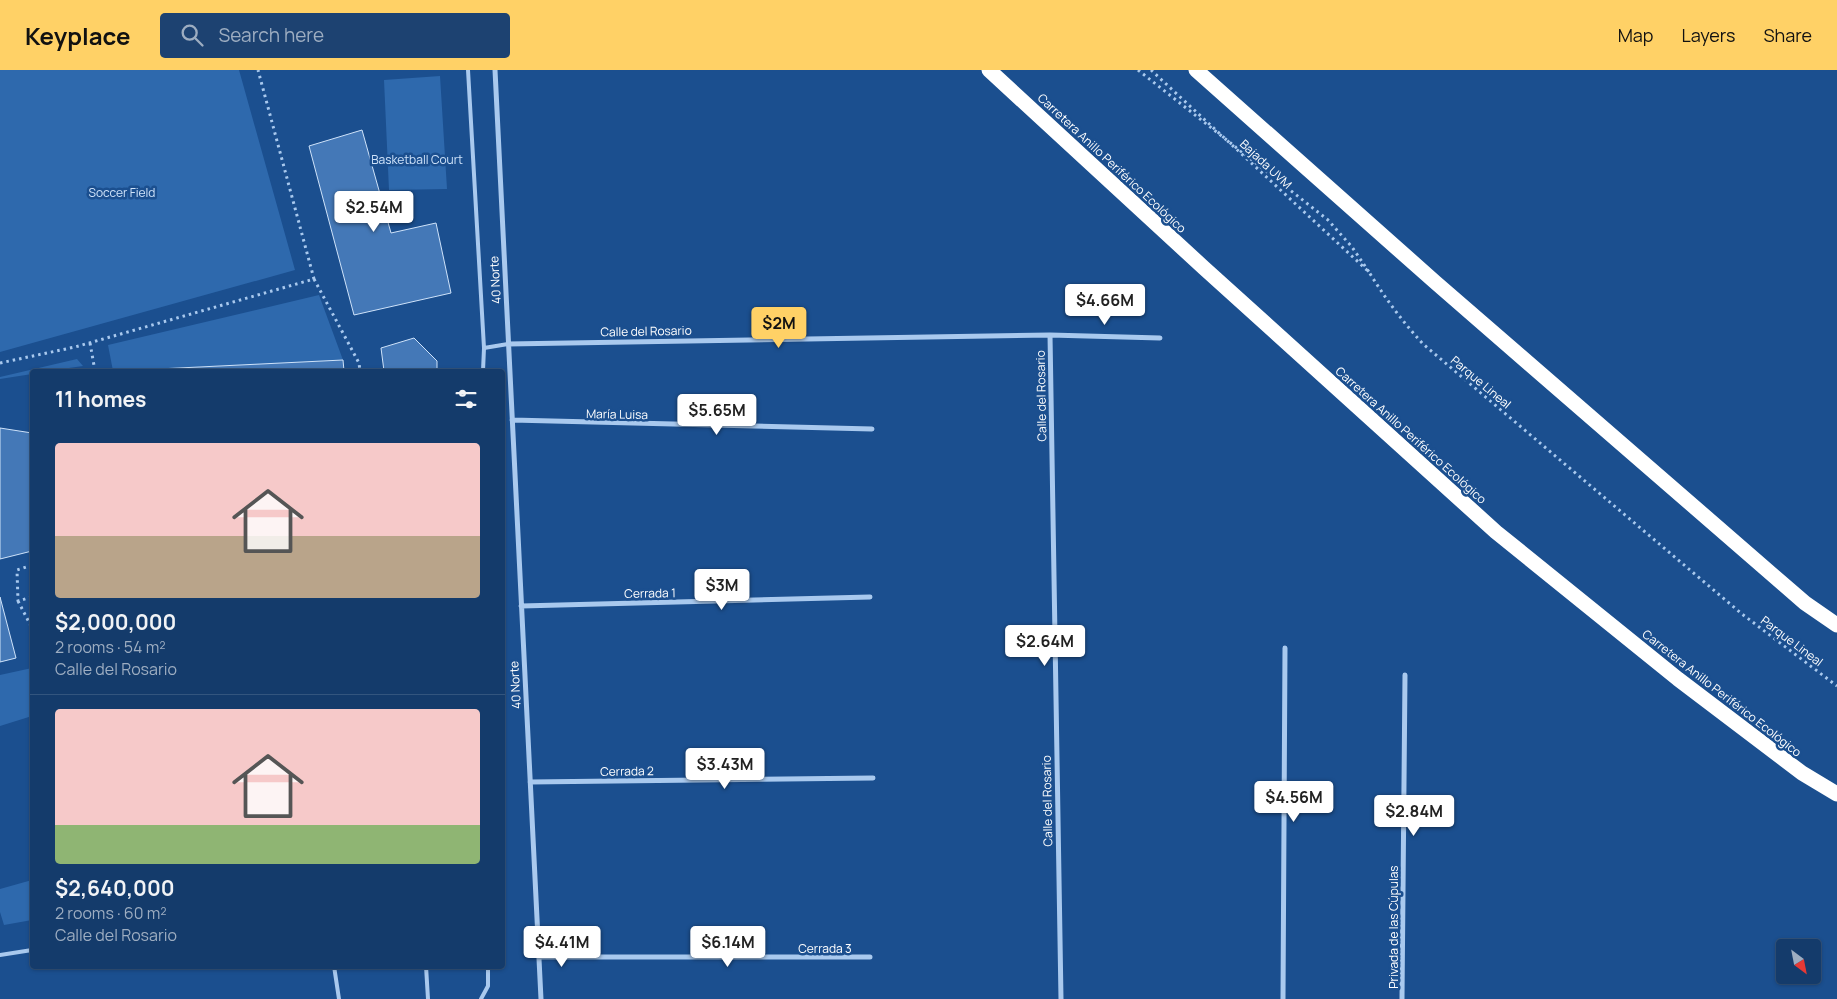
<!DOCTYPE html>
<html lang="en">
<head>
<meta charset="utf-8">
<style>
	:root { --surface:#143b6b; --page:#1d4271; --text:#f1f3f6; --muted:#9dadc1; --line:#33557e; --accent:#ffd166 }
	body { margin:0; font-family:Manrope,sans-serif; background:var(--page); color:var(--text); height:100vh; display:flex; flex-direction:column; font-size:19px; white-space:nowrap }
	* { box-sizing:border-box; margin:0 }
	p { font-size:16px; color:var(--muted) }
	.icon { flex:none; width:28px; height:28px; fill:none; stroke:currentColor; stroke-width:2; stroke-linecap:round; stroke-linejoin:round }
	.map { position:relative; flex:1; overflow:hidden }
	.side { position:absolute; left:30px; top:299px; width:475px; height:600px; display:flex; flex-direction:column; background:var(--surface); border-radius:5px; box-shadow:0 1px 4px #0004,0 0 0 1px var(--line) }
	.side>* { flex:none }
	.needle { width:32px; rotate:148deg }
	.tools { position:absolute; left:1776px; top:869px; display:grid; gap:10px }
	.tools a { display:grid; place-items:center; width:45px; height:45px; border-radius:5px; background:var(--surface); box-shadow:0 1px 4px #0004,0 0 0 1px var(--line); font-size:25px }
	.price { position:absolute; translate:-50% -42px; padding:0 11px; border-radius:5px; background:#fff; color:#222; font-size:16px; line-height:32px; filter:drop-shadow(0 1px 2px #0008) }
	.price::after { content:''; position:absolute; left:50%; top:30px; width:15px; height:11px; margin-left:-8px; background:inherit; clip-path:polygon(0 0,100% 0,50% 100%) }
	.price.on { background:var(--accent); color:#111 }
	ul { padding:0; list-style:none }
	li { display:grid; align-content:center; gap:10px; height:265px; padding:0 25px }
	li+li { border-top:1px solid var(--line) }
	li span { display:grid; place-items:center; height:155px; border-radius:5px; color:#555 }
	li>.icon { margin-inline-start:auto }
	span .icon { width:90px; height:90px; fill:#fffc; stroke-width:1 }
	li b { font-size:21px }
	h2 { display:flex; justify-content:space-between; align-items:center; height:60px; padding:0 25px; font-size:21px }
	header { display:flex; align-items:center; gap:30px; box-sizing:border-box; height:70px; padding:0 25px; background:var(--accent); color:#111 }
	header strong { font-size:24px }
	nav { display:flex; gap:28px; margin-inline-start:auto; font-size:18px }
	.search { width:350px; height:45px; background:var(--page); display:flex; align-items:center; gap:12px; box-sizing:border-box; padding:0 18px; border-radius:5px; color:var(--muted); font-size:19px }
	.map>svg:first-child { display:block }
</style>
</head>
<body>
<header>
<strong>Keyplace</strong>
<div class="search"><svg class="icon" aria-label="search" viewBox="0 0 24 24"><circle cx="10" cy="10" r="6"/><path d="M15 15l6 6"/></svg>Search here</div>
<nav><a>Map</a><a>Layers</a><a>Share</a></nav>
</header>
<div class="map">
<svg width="1837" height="929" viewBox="0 0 1837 929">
	<rect width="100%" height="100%" fill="#1b4f8f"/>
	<!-- green -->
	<path fill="#2e69ad" d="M0,0H239L295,200L0,282Z
		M440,6L447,119L389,120L384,10Z
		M319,225L343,290L113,301L108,275Z
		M77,289L83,296L48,301H32V304L0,309V307Z
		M32,598V646L0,656V605Z
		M32,810V850L4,855L0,842V819Z"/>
	<!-- building -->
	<path fill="#4478b7" stroke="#cfe3fa" d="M362,60L391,163L436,153L451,223L354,245L309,76Z
		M414,268L437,291V301H384L381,278Z
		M343,290L344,301H117Z
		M0,358L32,363V481L0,489Z
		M0,527L16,588L0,592Z"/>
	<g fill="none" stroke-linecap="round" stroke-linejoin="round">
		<!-- path -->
		<path stroke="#a9c9ee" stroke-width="3" stroke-dasharray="2.5 4" stroke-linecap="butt" d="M1151,0L1369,202C1385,228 1402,251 1423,274L1742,544L1837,616
			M314,209L359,293L360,301
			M90,273L95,301
			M0,293L75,277L314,209L258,0
			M32,495L17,500L18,531L32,527
			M18,531L32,558"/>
		<!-- lane -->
		<path stroke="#a9c9ee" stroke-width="4" d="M468,0L484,278
			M483,301L484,278L508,274
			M0,885L32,880
			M334,896L339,929
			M426,896L428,929
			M481,929L488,916V896"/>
		<!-- street -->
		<path stroke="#a9c9ee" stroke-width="5" d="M495,0L541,929
			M1050,265L1061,929
			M508,274L1050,265L1160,268
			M512,350L872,359
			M521,536L870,527
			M530,712L873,708
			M539,887H870
			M1283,929L1285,578
			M1402,929L1405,605"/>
		<!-- highway -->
		<path stroke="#fff" stroke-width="15" d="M989,0L1204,198L1496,462L1678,609L1802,703L1837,724
			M1196,0L1435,212L1805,533L1837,555"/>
		<!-- path-bridge -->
		<path stroke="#a9c9ee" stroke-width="3" stroke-dasharray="2.5 4" stroke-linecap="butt" d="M1138,0L1328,150L1352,177L1369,202"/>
	</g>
	<g text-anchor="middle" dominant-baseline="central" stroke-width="5" stroke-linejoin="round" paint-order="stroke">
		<!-- park labels -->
		<g font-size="12" fill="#cfe3fa" stroke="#1b4f8f">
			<text x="417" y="89">Basketball Court</text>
			<text x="122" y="122">Soccer Field</text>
		</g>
		<!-- street labels -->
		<g font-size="12" fill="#fff" stroke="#1b4f8f">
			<text transform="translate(1112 93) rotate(43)">Carretera Anillo Periférico Ecológico</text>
			<text transform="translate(1266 94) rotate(43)">Bajada UVM</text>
			<text transform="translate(495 210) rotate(-93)">40 Norte</text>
			<text transform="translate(646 261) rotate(-1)">Calle del Rosario</text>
			<text transform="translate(1481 312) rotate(40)">Parque Lineal</text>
			<text transform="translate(1041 326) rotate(-91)">Calle del Rosario</text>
			<text transform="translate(617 344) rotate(1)">María Luisa</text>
			<text transform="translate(1411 365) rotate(42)">Carretera Anillo Periférico Ecológico</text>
			<text transform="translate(650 523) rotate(-1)">Cerrada 1</text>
			<text transform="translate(1792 571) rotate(37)">Parque Lineal</text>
			<text transform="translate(515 615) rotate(-93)">40 Norte</text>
			<text transform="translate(1722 623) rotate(38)">Carretera Anillo Periférico Ecológico</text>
			<text transform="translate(627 701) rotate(-1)">Cerrada 2</text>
			<text transform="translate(1047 731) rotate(-91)">Calle del Rosario</text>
			<text transform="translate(1393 857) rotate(-90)">Privada de las Cúpulas</text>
			<text x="825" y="878">Cerrada 3</text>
		</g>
	</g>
</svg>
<div class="tools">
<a><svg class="needle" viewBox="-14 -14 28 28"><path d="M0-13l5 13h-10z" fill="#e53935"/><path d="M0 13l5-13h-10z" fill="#9dadc1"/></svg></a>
</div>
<b class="price" style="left:374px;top:163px">$2.54M</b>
<b class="price" style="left:1105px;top:256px">$4.66M</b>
<b class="price on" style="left:779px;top:279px">$2M</b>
<b class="price" style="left:717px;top:366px">$5.65M</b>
<b class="price" style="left:722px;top:541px">$3M</b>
<b class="price" style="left:1045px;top:597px">$2.64M</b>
<b class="price" style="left:725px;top:720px">$3.43M</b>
<b class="price" style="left:1294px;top:753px">$4.56M</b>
<b class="price" style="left:1414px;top:767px">$2.84M</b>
<b class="price" style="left:562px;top:898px">$4.41M</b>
<b class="price" style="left:728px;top:898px">$6.14M</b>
<section class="side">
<h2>11 homes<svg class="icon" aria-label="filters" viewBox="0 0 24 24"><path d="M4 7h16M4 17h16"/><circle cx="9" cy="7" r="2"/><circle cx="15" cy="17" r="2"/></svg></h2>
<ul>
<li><span style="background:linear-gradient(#f6c9c9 60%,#b9a48a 0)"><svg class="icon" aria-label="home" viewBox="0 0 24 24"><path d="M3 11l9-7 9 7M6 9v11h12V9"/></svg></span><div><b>$2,000,000</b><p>2 rooms · 54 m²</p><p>Calle del Rosario</p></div></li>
<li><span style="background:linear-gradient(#f6c9c9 75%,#8fb573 0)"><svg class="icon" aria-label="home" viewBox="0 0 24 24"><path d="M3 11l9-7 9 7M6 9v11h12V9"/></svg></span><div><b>$2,640,000</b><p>2 rooms · 60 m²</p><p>Calle del Rosario</p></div></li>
</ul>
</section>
</div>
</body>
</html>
